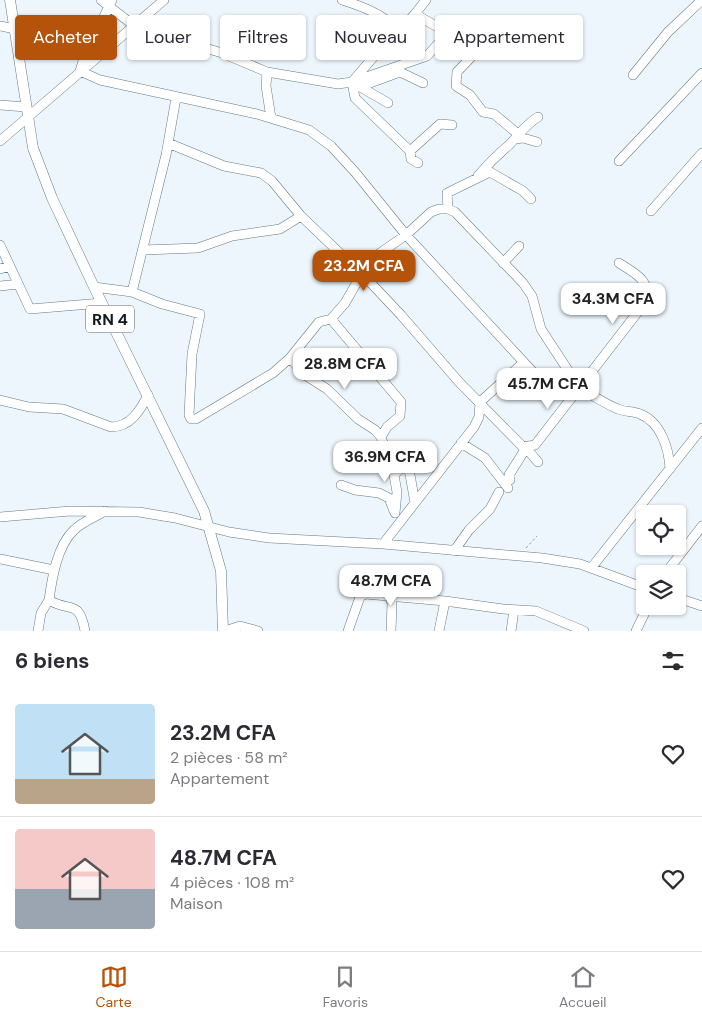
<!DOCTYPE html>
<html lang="fr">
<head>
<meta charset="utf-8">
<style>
	:root { --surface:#fff; --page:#f7f7f7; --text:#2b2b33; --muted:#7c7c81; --line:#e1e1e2; --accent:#b45309 }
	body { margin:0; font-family:"DM Sans",sans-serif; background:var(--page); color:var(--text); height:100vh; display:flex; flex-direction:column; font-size:19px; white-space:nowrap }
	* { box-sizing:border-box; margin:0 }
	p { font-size:16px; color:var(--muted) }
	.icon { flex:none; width:28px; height:28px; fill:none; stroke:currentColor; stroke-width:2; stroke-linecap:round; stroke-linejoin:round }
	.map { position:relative; height:631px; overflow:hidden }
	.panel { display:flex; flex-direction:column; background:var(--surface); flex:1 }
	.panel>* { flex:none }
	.hud { position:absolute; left:15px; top:15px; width:672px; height:45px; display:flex; gap:10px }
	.fabs { position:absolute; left:636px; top:505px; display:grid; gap:10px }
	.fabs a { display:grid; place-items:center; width:50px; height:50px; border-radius:5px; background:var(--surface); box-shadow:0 1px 4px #0004; font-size:25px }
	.price { position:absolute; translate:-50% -42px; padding:0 11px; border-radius:10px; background:#fff; color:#222; font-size:16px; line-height:32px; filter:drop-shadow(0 1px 2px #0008) }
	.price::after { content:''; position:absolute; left:50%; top:30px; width:15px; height:11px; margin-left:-8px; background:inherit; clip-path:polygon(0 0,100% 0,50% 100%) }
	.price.current { background:var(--accent); color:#fff }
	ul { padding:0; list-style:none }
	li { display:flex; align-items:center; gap:15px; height:125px; padding:0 15px }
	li+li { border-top:1px solid var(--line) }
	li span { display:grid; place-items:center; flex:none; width:140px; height:100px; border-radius:5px; color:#555 }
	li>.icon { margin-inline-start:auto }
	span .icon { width:60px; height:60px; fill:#fffc; stroke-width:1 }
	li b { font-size:21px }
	h2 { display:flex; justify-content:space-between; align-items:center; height:60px; padding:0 15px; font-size:21px }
	.tag { padding:0 18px; border-radius:5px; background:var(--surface); box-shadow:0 1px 4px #0004; font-size:18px; line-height:45px }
	.tag.current { background:var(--accent); color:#fff }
	.tab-bar { display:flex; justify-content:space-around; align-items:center; height:70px; border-top:1px solid var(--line); background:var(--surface); font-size:14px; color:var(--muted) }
	.tab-bar a { display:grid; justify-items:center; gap:2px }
	.tab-bar .current { color:var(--accent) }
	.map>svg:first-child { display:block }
</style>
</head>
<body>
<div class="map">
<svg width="702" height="631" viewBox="0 0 702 631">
	<rect width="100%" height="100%" fill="#edf6fd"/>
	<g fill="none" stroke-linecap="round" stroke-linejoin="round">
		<defs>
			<path id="minor" d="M101,0L142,32L150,35L179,40L222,53L267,72L338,84L352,82L427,56L445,36
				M112,0L84,58L80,71L100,80L257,114L309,130L331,146L355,172L406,235L533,372C548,380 564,383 580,389C593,395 605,404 618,409C625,412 633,411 640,414C661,422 669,449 670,469
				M342,0C358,5 391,16 396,32
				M426,0L415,14L446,32L445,36
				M0,26L15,29
				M445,36C459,36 463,37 470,49L477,51L457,72L456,86L470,95L483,112L494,114L518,134
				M477,51L495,49
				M267,72L266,86L271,118
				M633,75L668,32L702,0
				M352,82L400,26H404L415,14
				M359,87L400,72L423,83
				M388,103L352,82L355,98L410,151L440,124L452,125
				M0,105L26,107
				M515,139L523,138L537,142
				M0,141L164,0
				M168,143L224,166L261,173L272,181L301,216L368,280L401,315L459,382L523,447L535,445L644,304C653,281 636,274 619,263
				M410,151L411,159L418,163
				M619,161L702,73
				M478,176C488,164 497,155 509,145C519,135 526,124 538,117
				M448,209L447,193L490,172L523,191L531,199
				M651,211L702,153
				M0,245L30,309L102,303
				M143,250L198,248L232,236L280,229L301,216
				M503,263L519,246
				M0,269L10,266
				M0,286L18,284
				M94,287L132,292L162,304L200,314L192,354L189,415L191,419H196L273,373L290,358L319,322L331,319L345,303L356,284L357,269L406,235L431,212L439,209H448L455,212L523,283L532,296L541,329L573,378L576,388
				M132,292L166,155L176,98
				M331,319L401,402L400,416L387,427L381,437C384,449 394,458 399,470L394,475L397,492L395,513
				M290,358L305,375L327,389L358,419L375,430L381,437
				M0,400L29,407L63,409L111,427C130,427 140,411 148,395
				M461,443L485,458L508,488
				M395,460H400L409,469L415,503
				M510,480L509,475L526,448L538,462
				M341,485L355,490L379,493L389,498L394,511
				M0,517L70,511L139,512L175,518L229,532L269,538L383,544L542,558L580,564L645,588
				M383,544L474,427L479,417L480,402L523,363
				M454,551L469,530L490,509L499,492
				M0,559L54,570
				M592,567L702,428
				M665,574L702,526
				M389,595L392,603L391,631
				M678,598L702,606
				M38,631L41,613L49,600
				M85,631C79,598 70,613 49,600C52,578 57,546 74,530C82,522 95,517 105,511
				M225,631L240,626L258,631
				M348,631L360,597L365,594L445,601
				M439,631L445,601L503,609L536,611L584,631
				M511,631L514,610
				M636,631L648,606"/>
			<path id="major" d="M10,0L33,148L52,198L94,287L204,511L221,571L223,631"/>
		</defs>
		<!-- minor casing -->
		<use href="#minor" stroke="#647987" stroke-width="10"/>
		<!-- major casing -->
		<use href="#major" stroke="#647987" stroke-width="11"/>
		<!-- path -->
		<path stroke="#939ca2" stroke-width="1" stroke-dasharray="2.5 2.5" stroke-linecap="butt" d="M526,548L537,536"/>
		<!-- minor -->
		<use href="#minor" stroke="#fff" stroke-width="9"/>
		<!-- major -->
		<use href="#major" stroke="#fff" stroke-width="10"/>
	</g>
	<g text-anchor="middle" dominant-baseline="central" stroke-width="4" stroke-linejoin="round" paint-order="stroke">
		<!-- shield labels -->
		<rect fill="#fff" stroke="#585e62" stroke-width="1" x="86" y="305.5" width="48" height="27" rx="4"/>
		<g font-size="16" font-weight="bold" fill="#10191e">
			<text x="110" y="319">RN 4</text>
		</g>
	</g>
</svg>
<div class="fabs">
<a><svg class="icon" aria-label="locate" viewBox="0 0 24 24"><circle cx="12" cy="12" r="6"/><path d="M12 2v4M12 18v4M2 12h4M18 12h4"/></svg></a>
<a><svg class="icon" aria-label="layers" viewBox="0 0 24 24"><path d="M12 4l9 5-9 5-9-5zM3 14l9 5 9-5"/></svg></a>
</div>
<b class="price current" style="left:364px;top:292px">23.2M CFA</b>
<b class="price" style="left:613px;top:325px">34.3M CFA</b>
<b class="price" style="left:345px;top:390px">28.8M CFA</b>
<b class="price" style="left:548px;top:410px">45.7M CFA</b>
<b class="price" style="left:385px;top:483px">36.9M CFA</b>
<b class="price" style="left:391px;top:607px">48.7M CFA</b>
<div class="hud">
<a class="tag current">Acheter</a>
<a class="tag">Louer</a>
<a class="tag">Filtres</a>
<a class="tag">Nouveau</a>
<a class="tag">Appartement</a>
</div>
</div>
<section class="panel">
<h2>6 biens<svg class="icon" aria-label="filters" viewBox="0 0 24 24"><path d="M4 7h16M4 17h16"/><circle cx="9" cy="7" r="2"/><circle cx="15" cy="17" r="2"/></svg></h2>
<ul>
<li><span style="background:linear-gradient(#bfe0f5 75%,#b9a48a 0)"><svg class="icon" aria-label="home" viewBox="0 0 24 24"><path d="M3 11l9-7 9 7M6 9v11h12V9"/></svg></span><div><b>23.2M CFA</b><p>2 pièces · 58 m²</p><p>Appartement</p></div><svg class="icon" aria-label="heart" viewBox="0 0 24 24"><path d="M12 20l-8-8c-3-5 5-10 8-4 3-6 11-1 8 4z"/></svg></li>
<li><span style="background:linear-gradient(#f6c9c9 60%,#9aa5b1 0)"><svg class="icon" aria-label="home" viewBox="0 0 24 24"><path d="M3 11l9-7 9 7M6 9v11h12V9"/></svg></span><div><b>48.7M CFA</b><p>4 pièces · 108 m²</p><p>Maison</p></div><svg class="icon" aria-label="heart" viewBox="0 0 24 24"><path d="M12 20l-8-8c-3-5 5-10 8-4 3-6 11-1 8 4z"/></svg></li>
</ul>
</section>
<nav class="tab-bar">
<a class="current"><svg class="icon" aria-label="map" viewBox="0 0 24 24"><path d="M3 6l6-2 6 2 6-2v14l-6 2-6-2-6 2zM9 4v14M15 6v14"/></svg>Carte</a>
<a><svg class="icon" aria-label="saved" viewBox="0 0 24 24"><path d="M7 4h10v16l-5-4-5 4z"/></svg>Favoris</a>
<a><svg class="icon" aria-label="home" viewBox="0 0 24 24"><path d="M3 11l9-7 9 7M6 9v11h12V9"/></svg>Accueil</a>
</nav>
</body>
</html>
